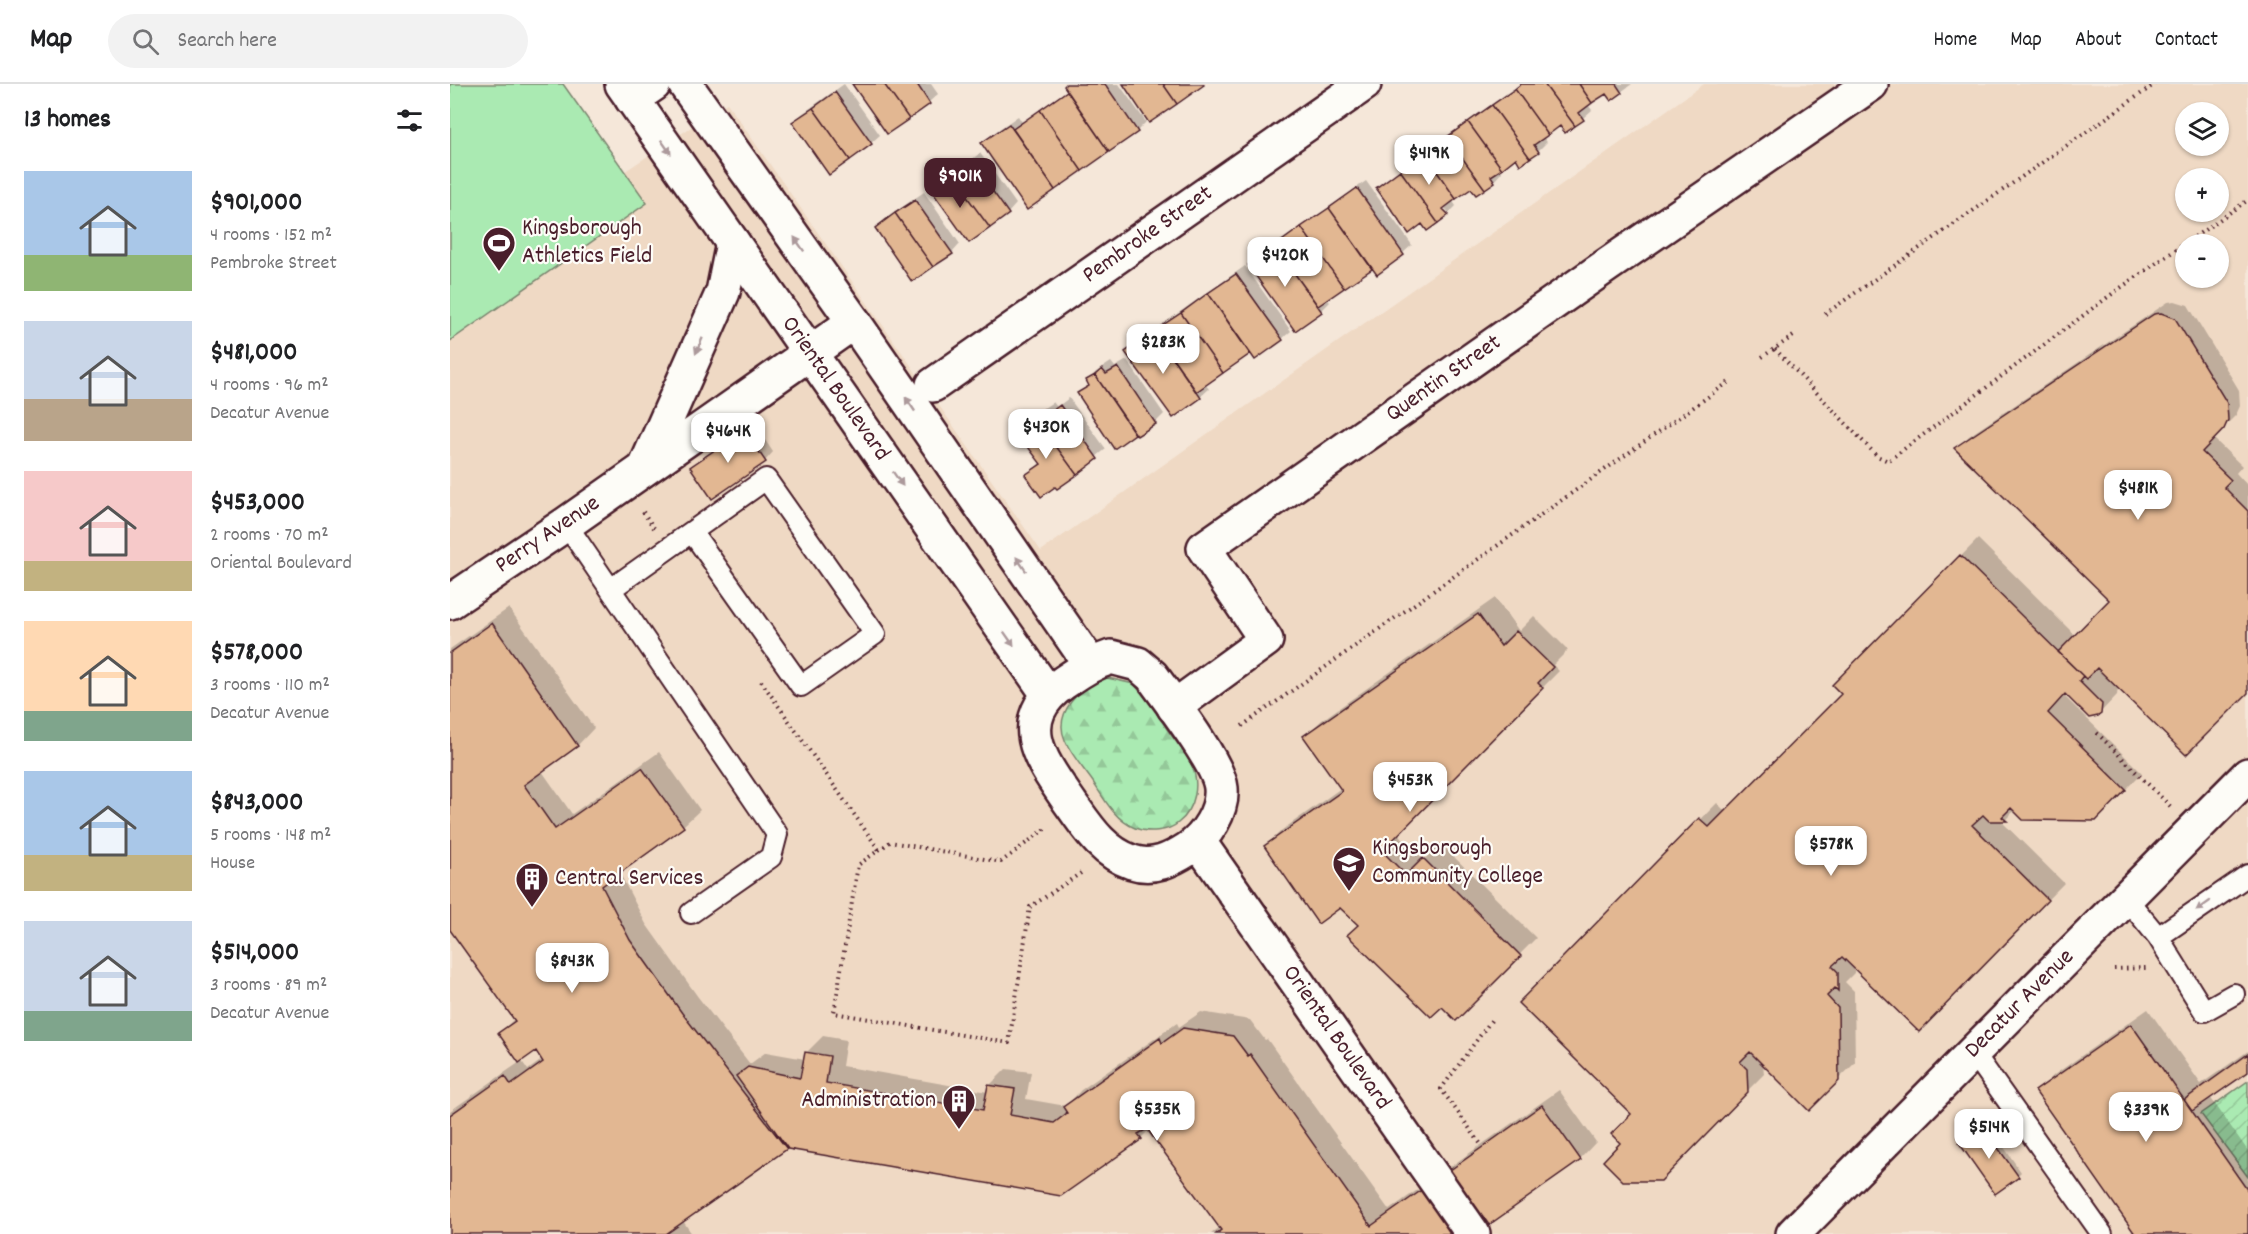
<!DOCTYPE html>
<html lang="en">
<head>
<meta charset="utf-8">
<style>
	:root { --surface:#fff; --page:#f2f2f2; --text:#202124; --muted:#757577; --line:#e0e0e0; --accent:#4a1f2b }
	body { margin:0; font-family:Dekko,sans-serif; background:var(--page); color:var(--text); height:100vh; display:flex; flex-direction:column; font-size:22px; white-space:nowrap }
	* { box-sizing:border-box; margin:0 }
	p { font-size:20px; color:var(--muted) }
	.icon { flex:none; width:33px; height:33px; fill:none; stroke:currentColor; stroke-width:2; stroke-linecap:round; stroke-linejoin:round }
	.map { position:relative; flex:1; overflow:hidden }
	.panel { display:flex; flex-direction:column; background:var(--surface); width:450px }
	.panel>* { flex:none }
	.controls { position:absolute; left:1725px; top:18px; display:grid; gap:12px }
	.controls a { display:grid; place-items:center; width:54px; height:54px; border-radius:50%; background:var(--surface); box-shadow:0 2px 4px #0004; font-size:30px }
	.price { position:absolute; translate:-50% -51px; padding:0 14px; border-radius:12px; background:#fff; color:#222; font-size:20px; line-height:39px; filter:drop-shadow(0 2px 3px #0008) }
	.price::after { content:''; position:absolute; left:50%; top:36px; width:18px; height:14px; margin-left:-9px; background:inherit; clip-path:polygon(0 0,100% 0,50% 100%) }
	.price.active { background:var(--accent); color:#fff }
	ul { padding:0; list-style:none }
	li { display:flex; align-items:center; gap:18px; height:150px; padding:0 24px }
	li span { display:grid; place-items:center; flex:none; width:168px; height:120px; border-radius:0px; color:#555 }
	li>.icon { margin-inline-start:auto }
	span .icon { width:72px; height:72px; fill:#fffc; stroke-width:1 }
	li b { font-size:26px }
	h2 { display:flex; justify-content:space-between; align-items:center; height:72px; padding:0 24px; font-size:26px }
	header { display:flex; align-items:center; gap:36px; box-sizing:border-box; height:84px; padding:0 30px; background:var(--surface); border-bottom:2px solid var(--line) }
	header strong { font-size:28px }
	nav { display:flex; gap:33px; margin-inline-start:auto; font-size:21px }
	.search { width:420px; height:54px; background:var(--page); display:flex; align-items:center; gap:15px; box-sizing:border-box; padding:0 21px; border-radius:33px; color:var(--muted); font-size:22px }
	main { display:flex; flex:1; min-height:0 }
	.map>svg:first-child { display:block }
</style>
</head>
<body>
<header>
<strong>Map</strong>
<div class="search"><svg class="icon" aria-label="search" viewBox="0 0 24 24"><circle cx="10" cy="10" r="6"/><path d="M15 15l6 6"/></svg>Search here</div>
<nav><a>Home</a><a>Map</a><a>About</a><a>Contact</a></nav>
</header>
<main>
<section class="panel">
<h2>13 homes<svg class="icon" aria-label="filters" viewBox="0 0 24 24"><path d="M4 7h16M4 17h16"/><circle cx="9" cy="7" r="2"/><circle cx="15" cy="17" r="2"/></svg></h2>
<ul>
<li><span style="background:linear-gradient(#a9c7e8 70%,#8fb573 0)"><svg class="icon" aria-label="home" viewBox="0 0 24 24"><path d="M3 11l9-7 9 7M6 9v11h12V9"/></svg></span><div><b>$901,000</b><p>4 rooms · 152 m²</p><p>Pembroke Street</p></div></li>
<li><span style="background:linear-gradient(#c9d6e8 65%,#b9a48a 0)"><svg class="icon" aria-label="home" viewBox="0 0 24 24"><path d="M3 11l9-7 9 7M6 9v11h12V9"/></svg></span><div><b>$481,000</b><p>4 rooms · 96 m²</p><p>Decatur Avenue</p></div></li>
<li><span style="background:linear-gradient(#f6c9c9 75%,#c2b280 0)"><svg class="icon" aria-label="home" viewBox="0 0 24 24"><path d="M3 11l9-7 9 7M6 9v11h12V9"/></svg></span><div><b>$453,000</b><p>2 rooms · 70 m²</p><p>Oriental Boulevard</p></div></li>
<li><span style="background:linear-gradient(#ffd9b3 75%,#7fa58c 0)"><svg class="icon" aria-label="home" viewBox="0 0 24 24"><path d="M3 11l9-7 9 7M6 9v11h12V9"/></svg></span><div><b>$578,000</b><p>3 rooms · 110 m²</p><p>Decatur Avenue</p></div></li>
<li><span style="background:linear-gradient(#a9c7e8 70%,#c2b280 0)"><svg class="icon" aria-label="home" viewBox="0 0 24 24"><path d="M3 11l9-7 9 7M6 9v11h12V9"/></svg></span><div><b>$843,000</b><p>5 rooms · 148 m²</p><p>House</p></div></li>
<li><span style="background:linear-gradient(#c9d6e8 75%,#7fa58c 0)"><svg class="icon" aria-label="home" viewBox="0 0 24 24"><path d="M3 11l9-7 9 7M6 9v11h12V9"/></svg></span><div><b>$514,000</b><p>3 rooms · 89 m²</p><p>Decatur Avenue</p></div></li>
</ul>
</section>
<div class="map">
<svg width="1798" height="1150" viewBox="0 0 1798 1150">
	<defs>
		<pattern id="forest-firs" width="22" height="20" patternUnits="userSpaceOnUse" patternTransform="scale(1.5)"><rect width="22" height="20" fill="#aaeab2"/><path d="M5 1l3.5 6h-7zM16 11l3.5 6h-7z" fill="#94c899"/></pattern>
		<pattern id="garden-furrows" width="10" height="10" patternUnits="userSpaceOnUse" patternTransform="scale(1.5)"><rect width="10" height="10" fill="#aaeab2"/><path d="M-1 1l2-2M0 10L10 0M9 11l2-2" fill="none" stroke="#94c899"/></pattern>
	</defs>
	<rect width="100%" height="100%" fill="#f5e7d9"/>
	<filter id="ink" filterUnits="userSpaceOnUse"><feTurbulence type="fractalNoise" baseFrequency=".0167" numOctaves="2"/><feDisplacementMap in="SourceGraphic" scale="12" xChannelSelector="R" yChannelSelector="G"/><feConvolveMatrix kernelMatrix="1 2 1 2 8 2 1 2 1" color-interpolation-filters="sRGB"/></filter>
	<g filter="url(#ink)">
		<!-- built -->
		<path fill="#efd9c4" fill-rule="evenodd" d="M0,0L174,88L277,19L591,467L1254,0H1798V1150H0ZM1736,28H1768V62H1736ZM1736,94H1768V128H1736ZM1736,160H1768V194H1736Z"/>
		<!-- forest -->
		<path fill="url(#forest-firs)" stroke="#7a846e" stroke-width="1.5" d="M653,593L684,600C697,615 708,631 719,648C726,658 734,667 740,678C751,698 746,725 728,739C718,748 697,749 685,744C665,736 654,715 643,698C634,685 621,671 615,656C603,629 630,603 653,593Z"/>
		<!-- park -->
		<path fill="#aaeab2" stroke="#7a846e" stroke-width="1.5" d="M0,0H113L197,119L0,257Z"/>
		<!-- garden -->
		<path fill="url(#garden-furrows)" stroke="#7a846e" stroke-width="1.5" d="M1798,997V1093L1751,1030Z"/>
		<!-- shadow -->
		<path fill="#0003" fill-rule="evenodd" d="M394,0L430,51L421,59L344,39L352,30Z
			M404,0H481L488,10L479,18L438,48Z
			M618,0H669L696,38L687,47L577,124L533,59L541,51L568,32L572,38L618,6Z
			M1070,0H1182L1161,15L1156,8L1138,21L1142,26L1133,34L1115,47L1111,40L1093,53L1097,58L1088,67L1066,72L1049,84L1052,88L1044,97L1021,103L1002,116L1006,122L999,129L990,118L973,138L928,104L936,96Z
			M530,69L566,120L558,129L483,106Z
			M916,97L962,161L953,169L927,189L922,183L877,215L880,218L871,227L800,181L808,173Z
			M474,108L510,160L502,169L427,144L435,135Z
			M795,182L841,247L832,255L805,274L800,268L755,300L759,305L750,313L677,268L686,259Z
			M1725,217L1738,221L1789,306L1790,322L1786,331L1763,354L1792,382L1786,389L1798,402V607L1668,603L1667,611L1648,631L1616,608L1613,611L1692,689L1646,735L1565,726L1556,735H1549L1614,799L1469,946L1404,882V889L1395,898L1404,907L1405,979L1359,1024L1313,979L1314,990L1210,1095L1172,1059L1183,1030L1070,919L1267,719L1276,728L1393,610L1384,601L1528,455L1626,552L1661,516L1507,364L1519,352L1718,218Z
			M677,276L714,330L705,339L687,350L686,348L665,363L629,310L640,300L638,297L646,288L661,278L665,283Z
			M619,314L656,365L607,403L577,391L591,378L571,351L583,341L580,337L588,328L603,318L607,323Z
			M303,338L323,368L315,377L242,383L250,375Z
			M1045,514L1069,547L1084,532L1118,566L1103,581L1109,587L948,750L974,776L990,759L1086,854L1006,935L890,822L816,762L832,746L891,704L855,652L872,636Z
			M59,524L144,644L128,661L92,687L122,730L209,668L250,726L233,742L169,788L196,840L248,913L300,980L316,968L355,975L356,969L373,952L396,956L392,982L538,1008L540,1001L556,985L581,988L576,1015L616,1022L631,1006L727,939L729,943L751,928L800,936L815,956L817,955L939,1126L1109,1006L1146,1058L1130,1075L1024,1150H761L770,1143L700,1045L691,1054L611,1111L337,1062L233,1137L242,1150H0V1027L70,978L50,949L65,934L0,843V565ZM87,965L93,975L78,986L71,976Z
			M1698,925L1751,1000L1798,967V986L1760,1013L1798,1067V1150H1687L1587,1008L1604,991Z
			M1538,1040L1571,1088L1568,1091L1515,1056Z"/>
		<!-- building -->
		<path fill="#e2b792" stroke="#4a1f2b" stroke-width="1.5" d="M402,0H434L459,35L437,50Z
			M434,0H467L480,20L459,35Z
			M616,0H655L688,48L659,68L614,2Z
			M673,0H713L727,20L699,39Z
			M713,0H753L754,1L727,20Z
			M1071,0H1094L1125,42L1115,49L1110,42L1098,51L1065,5Z
			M1094,0H1129L1142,19L1129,29L1134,36L1125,42Z
			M1129,0H1166L1172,9L1161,17L1156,10L1142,19Z
			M1065,5L1098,51L1084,61L1089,68L1080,74L1042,21Z
			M617,7L659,68L632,87L590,26Z
			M385,8L422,60L400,76L363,24Z
			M1042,21L1080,74L1070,81L1066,74L1052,85L1018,38Z
			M363,24L400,76L379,91L342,38Z
			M590,26L632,87L605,106L563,45Z
			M1018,38L1052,85L1041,92L1045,98L1035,105L997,53Z
			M559,40L605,106L577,126L531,59Z
			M997,53L1035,105L1026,111L1021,105L1006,115L974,69Z
			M974,69L1006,115L993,125L999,131L988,139L950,86Z
			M521,77L559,130L540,144L501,91Z
			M950,86L988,139L977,147L972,140L959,150L926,104Z
			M501,91L540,144L519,159L481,106Z
			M907,104L954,171L927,191L879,124Z
			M465,116L503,170L483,183L445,129Z
			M879,124L922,185L894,204L851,143Z
			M445,129L483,183L462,198L425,144Z
			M851,143L894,204L868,222L825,162Z
			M825,162L872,228L845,247L798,181Z
			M786,190L833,256L805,276L758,209Z
			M758,209L800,270L773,289L731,229Z
			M731,229L773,289L746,308L704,247Z
			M1711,229L1725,234L1777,319L1778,336L1774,345L1752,368L1781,396L1774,403L1798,427V609L1736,671L1647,584L1636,595L1608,568L1659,516L1504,364L1704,230Z
			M704,247L751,314L723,334L675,268Z
			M668,283L706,340L687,352L645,291L652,285L656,290Z
			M645,291L685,350L664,365L627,309L639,302L636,296Z
			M610,321L648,375L627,391L584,332L594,325L598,330Z
			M584,332L627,391L607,405L605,403L591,413L575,391L591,380L569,351L582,342L578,336Z
			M294,346L316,378L262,415L240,383Z
			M1510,471L1633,592L1629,597L1652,620L1651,630L1648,632L1639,634L1615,610L1598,629L1676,706L1646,737L1573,736L1561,724L1552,733L1557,737H1539L1533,731L1522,741L1598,816L1469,948L1392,873L1382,882L1388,888V907L1385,904L1377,912L1388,924L1389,997L1359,1027L1300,968L1290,978L1297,985L1298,1008L1211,1097H1173L1153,1077L1170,1059L1161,1050L1181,1030L1068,919L1249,734L1259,743L1391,610L1382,601Z
			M1028,530L1051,562L1066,547L1103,583L1088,599L1093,604L932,767L956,791L973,774L1071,872L1006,937L992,923L981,933L897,851L908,841L890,824L868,840L814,762L892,707L853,652Z
			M42,539L128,662L74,701L105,745L192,684L234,743L152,802L180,856L232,929L337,1065L216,1150H0V1031L55,992L61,1001L93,978L86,967L69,979L48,949L65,937L0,846V569Z
			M1681,940L1798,1107V1150H1685L1585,1007Z
			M733,944L783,952L798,972L800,970L921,1142L1092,1021L1131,1076L1026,1150H766L771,1146L697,1045L688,1050L692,1055L611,1112L338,1065L286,992L298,983L350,994L355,968L380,972L376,999L533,1026L538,1001L565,1005L560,1031L604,1039L617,1029L613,1023L710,954L712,959Z
			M1798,970V988L1742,1027L1734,1016Z
			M1533,1043L1569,1093L1545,1110L1509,1059Z"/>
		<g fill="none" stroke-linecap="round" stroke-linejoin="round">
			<defs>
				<path id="service" d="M116,440L327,750L321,773L241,829
					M161,505L316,395L425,550L351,602L242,448
					M1676,814L1708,853L1754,927L1784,910
					M1708,853L1798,791
					M1523,968L1652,1150"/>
				<path id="minor" d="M182,15L204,0
					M483,301L914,0
					M195,384L273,208L283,159
					M0,518L116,440L404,238
					M724,623L816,556L754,464L1156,182L1421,0
					M749,758L1023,1150
					M1343,1150L1798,691"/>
				<path id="tertiary" d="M172,0L598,610
					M235,0L404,238L640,580
					M661,573L688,580L702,592C718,614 769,680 771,704C773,727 756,753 738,765C721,776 703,785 682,778C653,768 638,744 621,720C592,678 560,638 613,599C631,587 640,580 661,573Z"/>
			</defs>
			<!-- service casing -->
			<use href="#service" stroke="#4a1f2b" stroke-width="24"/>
			<!-- minor casing -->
			<use href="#minor" stroke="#4a1f2b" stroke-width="38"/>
			<!-- tertiary casing -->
			<use href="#tertiary" stroke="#4a1f2b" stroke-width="38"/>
			<!-- path -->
			<path stroke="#4a1f2b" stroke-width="4" stroke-dasharray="1.5 4.5" stroke-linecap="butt" d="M1375,230L1705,0
				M1325,265L1427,372L1438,377L1666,207L1798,116
				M1312,273L1345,251
				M193,428L204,444
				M311,597L429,766
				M792,642L1279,298
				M1647,649L1721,723
				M595,745L551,778L440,758L408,781L384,929L559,959L580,823L631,789
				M1664,885L1696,884
				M1030,1059L991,1005L1043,934"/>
			<!-- service -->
			<use href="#service" stroke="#fdfcf7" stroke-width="20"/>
			<!-- minor -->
			<use href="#minor" stroke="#fdfcf7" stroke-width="33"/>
			<!-- tertiary -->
			<use href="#tertiary" stroke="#fdfcf7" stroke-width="33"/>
		</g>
		<!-- one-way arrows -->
		<defs><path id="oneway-solid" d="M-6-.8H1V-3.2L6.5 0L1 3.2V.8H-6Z" transform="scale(1.5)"/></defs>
		<g fill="#ac999b">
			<use href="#oneway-solid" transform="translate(216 63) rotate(55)"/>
			<use href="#oneway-solid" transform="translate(349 160) rotate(-125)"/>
			<use href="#oneway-solid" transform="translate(249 262) rotate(114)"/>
			<use href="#oneway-solid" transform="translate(460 320) rotate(-124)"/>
			<use href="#oneway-solid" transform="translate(448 395) rotate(55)"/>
			<use href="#oneway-solid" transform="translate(571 480) rotate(-125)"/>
			<use href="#oneway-solid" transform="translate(559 555) rotate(55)"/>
			<use href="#oneway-solid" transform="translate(1753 822) rotate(145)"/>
		</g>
	</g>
	<!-- icons -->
	<defs>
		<symbol id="stadium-pin" viewBox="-11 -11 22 30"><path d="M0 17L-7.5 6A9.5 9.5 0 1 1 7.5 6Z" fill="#4a1f2b" stroke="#fdfcf7"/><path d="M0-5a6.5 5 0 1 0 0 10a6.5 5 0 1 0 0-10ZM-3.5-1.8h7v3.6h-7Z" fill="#fff"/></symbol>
		<symbol id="university-pin" viewBox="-11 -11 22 30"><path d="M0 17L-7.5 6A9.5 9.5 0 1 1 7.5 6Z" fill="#4a1f2b" stroke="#fdfcf7"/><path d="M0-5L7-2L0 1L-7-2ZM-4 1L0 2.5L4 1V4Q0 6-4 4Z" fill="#fff"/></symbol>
		<symbol id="building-pin" viewBox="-11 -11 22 30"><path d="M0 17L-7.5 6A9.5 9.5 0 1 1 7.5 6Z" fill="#4a1f2b" stroke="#fdfcf7"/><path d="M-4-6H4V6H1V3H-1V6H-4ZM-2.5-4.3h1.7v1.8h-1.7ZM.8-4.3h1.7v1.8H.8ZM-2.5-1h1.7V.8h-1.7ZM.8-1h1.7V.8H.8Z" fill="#fff"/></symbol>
	</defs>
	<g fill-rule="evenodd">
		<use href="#stadium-pin" x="30" y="140" width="38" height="52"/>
		<use href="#university-pin" x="880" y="760" width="38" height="52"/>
		<use href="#building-pin" x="63" y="776" width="38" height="52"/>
		<use href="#building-pin" x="490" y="998" width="38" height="52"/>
	</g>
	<g text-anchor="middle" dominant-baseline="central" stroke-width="4.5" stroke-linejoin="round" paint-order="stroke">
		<!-- poi labels -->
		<g font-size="24" fill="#4a1f2b" stroke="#fdfcf7" text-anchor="start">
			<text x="72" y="145">Kingsborough<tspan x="72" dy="28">Athletics Field</tspan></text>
			<text x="922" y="765">Kingsborough<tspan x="922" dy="28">Community College</tspan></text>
			<text x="105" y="795">Central Services</text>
			<text x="486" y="1017" text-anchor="end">Administration</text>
		</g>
		<!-- street labels -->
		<g font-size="24" fill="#4a1f2b" stroke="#fdfcf7">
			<text transform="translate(698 151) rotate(-35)">Pembroke Street</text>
			<text transform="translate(994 295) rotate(-35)">Quentin Street</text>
			<text transform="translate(385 305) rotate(55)">Oriental Boulevard</text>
			<text transform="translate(98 451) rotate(-34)">Perry Avenue</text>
			<text transform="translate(1570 920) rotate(-45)">Decatur Avenue</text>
			<text transform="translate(886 954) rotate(55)">Oriental Boulevard</text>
		</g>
	</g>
</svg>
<div class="controls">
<a><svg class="icon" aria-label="layers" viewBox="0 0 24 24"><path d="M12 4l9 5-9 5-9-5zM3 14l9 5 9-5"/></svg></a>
<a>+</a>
<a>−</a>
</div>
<b class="price" style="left:979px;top:102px">$419K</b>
<b class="price active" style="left:510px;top:125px">$901K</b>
<b class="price" style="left:835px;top:204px">$420K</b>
<b class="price" style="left:713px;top:291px">$283K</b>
<b class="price" style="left:596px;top:376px">$430K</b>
<b class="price" style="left:278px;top:380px">$464K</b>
<b class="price" style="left:1688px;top:437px">$481K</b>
<b class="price" style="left:960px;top:729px">$453K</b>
<b class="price" style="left:1381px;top:793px">$578K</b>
<b class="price" style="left:122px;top:910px">$843K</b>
<b class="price" style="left:707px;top:1058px">$535K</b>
<b class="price" style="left:1696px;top:1059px">$339K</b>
<b class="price" style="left:1539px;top:1076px">$514K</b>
</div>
</main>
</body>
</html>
